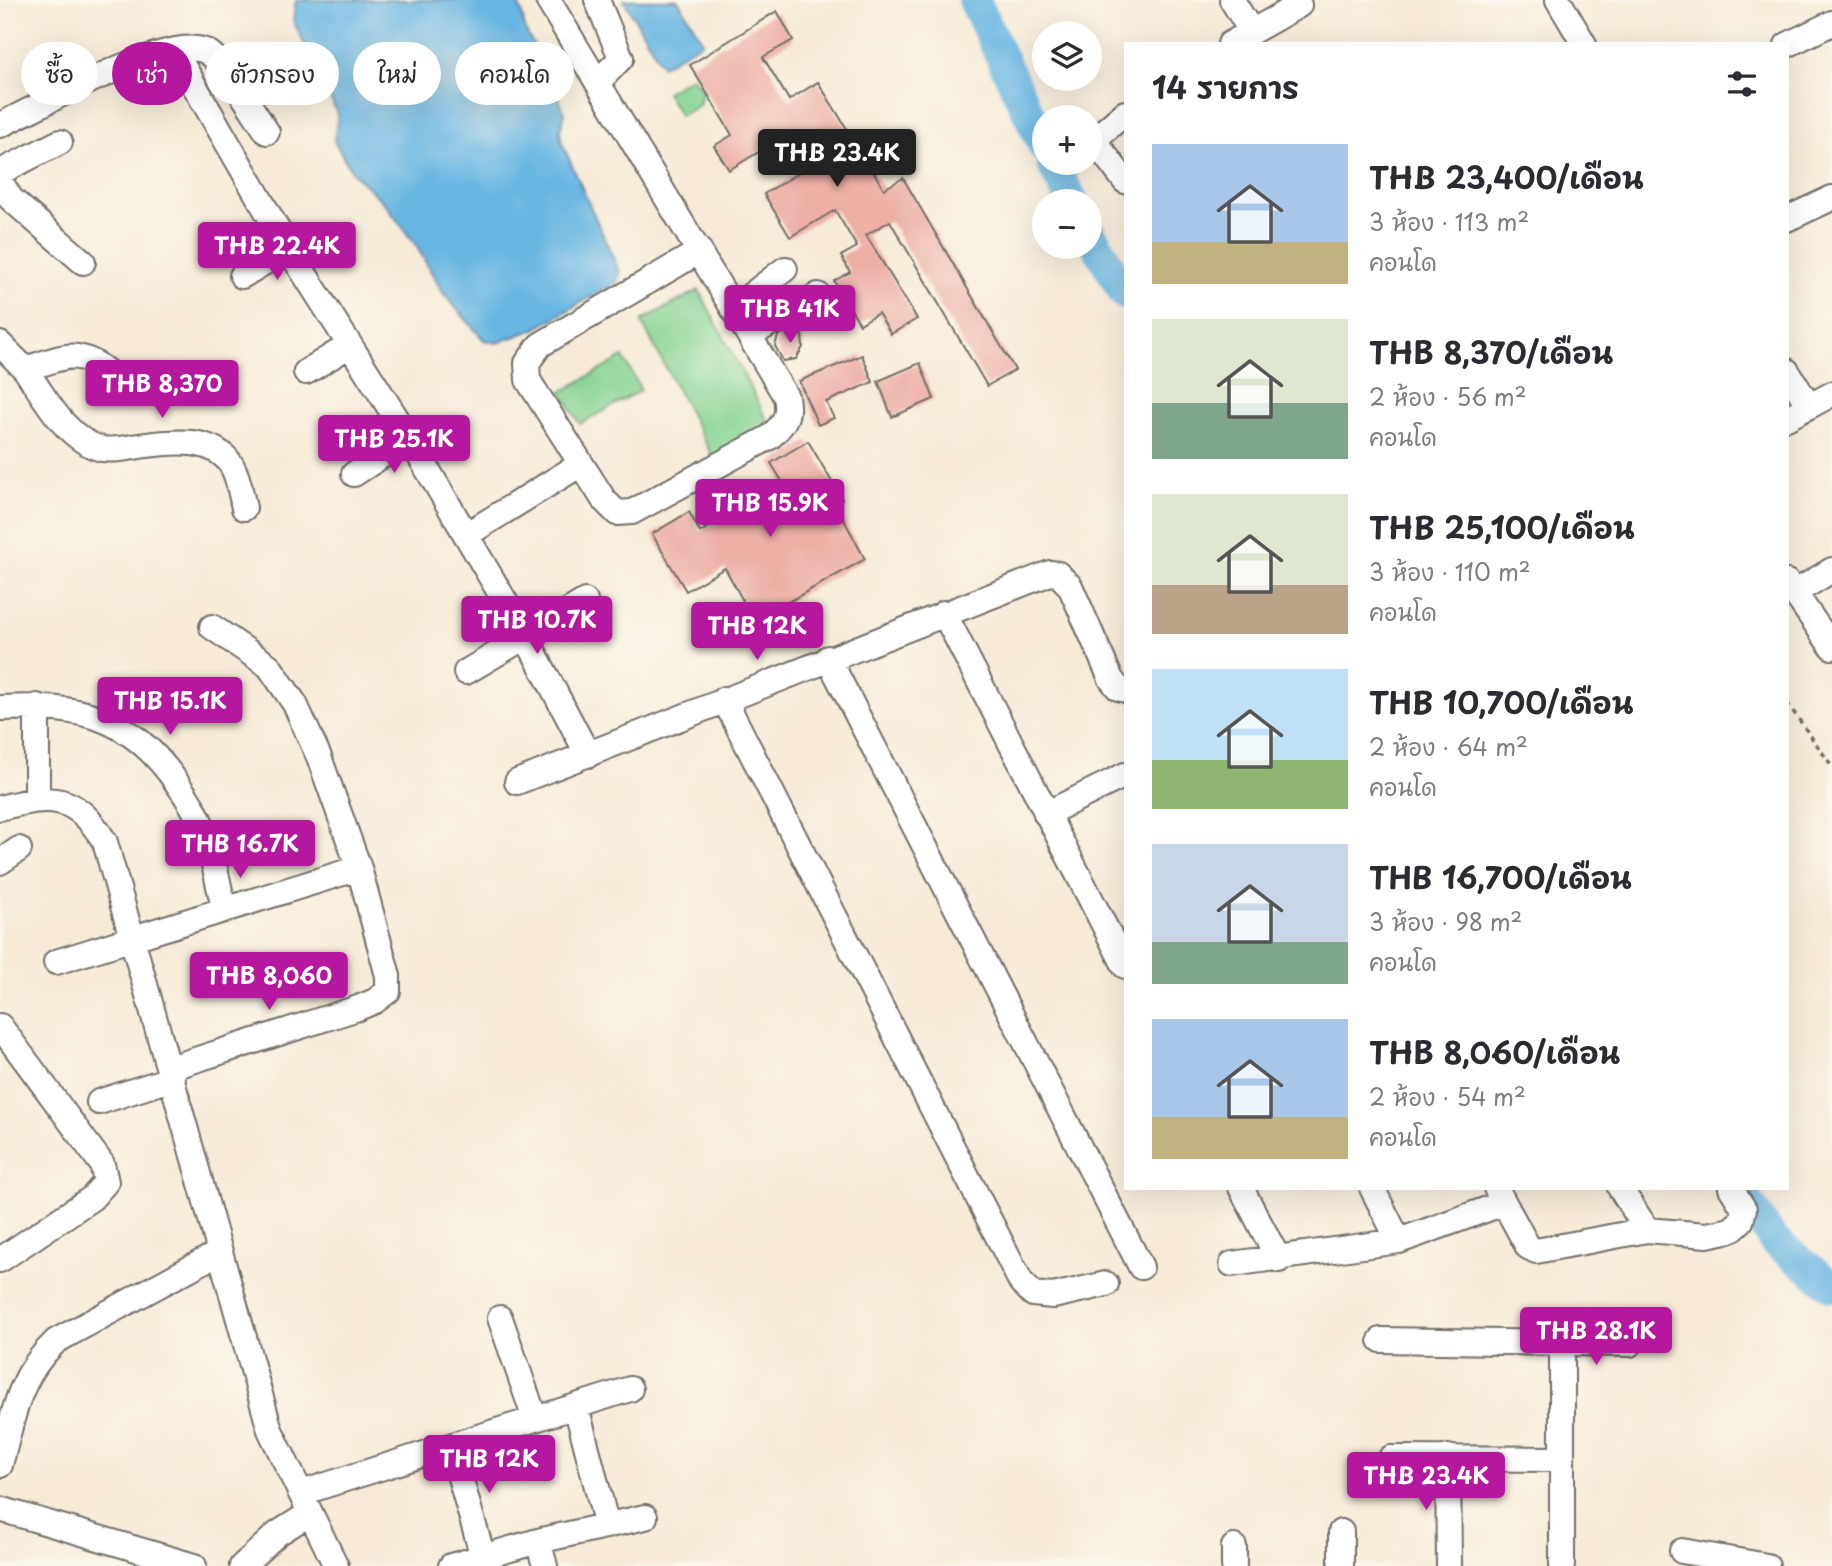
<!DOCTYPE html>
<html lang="th">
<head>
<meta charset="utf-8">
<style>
	:root { --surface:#fff; --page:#f7f7f7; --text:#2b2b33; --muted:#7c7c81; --accent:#b5179e }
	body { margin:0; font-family:"Playpen Sans","Playpen Sans Thai",sans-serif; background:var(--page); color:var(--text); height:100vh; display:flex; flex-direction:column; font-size:26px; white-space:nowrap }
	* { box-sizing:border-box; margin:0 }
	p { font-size:23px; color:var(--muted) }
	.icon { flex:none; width:38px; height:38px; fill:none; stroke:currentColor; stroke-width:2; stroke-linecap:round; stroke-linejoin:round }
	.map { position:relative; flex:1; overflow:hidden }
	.details { position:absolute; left:1124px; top:42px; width:665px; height:1148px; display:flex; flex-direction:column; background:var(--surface); border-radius:0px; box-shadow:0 7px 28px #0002 }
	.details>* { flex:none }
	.banner { position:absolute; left:21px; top:42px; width:665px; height:63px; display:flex; gap:14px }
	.tools { position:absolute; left:1032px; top:21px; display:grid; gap:14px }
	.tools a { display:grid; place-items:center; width:70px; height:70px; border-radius:50%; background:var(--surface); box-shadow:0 7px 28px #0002; font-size:35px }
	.price { position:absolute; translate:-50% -60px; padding:0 16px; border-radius:7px; background:var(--accent); color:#fff; font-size:23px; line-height:46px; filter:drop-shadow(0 2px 4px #0008) }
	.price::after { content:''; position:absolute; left:50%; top:42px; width:21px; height:16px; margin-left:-10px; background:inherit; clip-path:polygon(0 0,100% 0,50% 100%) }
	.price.active { background:#222; color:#fff }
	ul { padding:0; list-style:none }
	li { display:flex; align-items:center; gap:21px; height:175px; padding:0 28px }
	li span { display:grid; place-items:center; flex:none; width:196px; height:140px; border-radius:0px; color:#555 }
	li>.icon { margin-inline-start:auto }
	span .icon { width:84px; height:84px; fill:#fffc; stroke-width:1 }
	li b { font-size:30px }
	h2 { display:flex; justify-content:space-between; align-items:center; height:84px; padding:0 28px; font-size:30px }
	.chip { padding:0 24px; border-radius:32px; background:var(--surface); box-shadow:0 7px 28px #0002; font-size:24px; line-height:63px }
	.chip.active { background:var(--accent); color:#fff }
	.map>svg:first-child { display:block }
</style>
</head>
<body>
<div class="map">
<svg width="1832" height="1566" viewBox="0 0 1832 1566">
	<rect width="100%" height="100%" fill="#fbf7ec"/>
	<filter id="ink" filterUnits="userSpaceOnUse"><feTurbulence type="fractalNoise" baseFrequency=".0143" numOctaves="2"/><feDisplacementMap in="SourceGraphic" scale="14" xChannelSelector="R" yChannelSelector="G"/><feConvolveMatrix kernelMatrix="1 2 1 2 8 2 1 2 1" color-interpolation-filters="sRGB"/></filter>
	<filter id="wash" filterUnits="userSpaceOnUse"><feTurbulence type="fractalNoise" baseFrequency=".00686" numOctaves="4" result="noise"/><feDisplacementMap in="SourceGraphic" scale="28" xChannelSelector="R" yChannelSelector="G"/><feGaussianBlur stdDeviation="1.57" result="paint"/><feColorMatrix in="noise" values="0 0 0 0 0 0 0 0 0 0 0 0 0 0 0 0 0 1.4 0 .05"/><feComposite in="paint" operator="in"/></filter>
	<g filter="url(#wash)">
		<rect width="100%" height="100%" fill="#f7ebd8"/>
		<!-- green -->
		<path fill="#84d393" stroke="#587f5f" stroke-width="2" d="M692,77L702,91L699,105L680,116L666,92Z
			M699,290L772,429L714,459L641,321Z
			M623,357L641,390L580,424L561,392Z"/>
		<!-- water -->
		<path fill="#68b6e2" stroke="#4a7086" stroke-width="2" d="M296,0H516C523,10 522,20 526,31C530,44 544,55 550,67C558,82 555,97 565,113L560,129L561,141L620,273L617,282L535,329L497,343L484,340L443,293L417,247L385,204L353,173L334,141L338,115L293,20Z
			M624,0H678L703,42L662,66Z"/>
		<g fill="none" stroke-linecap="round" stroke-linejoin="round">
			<!-- river -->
			<path stroke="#68b6e2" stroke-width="32" d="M974,0L1045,148
				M1052,163L1072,201
				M1090,233L1125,294
				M1738,1188L1774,1241L1832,1286"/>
		</g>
		<g id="blocks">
			<!-- building -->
			<path fill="#edafa6" d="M777,11L793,40L763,57L789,100L818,82L884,189L903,178L1015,370L987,386L890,221L866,235L917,319L891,334L878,313L860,324L834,281L850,272L841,256L857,247L835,210L790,237L764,194L800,172L780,139L729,170L714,146L732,135L690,65Z
				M793,327L802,336L803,347L796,359L783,361L775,346L778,336Z
				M862,355L873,382L826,402L834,418L818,425L799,381Z
				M920,363L934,399L892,417L878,381Z
				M808,441L842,499L835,503L865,559L754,621L725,568L686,591L652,534L689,512L700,532L783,483L771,463Z"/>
		</g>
	</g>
	<g filter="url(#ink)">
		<use href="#blocks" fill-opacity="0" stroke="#726e68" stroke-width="2"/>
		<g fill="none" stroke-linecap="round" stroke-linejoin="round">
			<defs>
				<path id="minor" d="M548,0L786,397C790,416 784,424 770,437L632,512L617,513L604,500L528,380L527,363L540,345L700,251
					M597,0L621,58L598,82
					M1232,0L1251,31
					M1558,0L1584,44
					M1230,44L1299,5
					M1787,45L1832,23
					M175,52L288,248L409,438L526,637L588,755
					M1125,113L1097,137L1099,147L1125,181
					M0,125C39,107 175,29 209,53C225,64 254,113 267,132
					M0,172L60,142
					M0,181L11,199L83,262
					M1787,219L1832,198
					M242,276L288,248
					M764,327L750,296L785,269
					M750,335L818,295
					M0,344L25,369C65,357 77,346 111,375
					M25,369C44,396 66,440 102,449C113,451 128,448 139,446C169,442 214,435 232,466C239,478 241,495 244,508
					M1787,371L1809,406
					M306,372L350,345
					M1787,418L1832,394
					M354,474L409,438
					M466,535L581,464
					M1787,582L1832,647
					M1794,593L1832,570
					M944,613L1125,966
					M828,658L1141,1267
					M466,672L585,601
					M724,699L1021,1282L1033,1294L1053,1296L1106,1284
					M37,706V798
					M1,708C80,704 131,716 177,783C188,798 197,813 204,830C213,855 218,883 224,908
					M517,782L1050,573L1058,574L1070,586L1111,679L1118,688L1125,690
					M0,808C51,795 75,793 105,842L270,1430L336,1566
					M1046,814L1125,775
					M0,862L19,849
					M56,962L359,868
					M0,1026L102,1164L106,1182L92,1198L0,1260
					M170,1068L358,1008L375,1001L388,991V976L359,868L319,757L295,704L269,666L212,627
					M99,1102L173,1078
					M1241,1188L1279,1260
					M1372,1188L1399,1241
					M1496,1188L1528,1247L1536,1251L1647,1230L1707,1235L1731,1230L1741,1221L1744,1209L1731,1188
					M1620,1188L1647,1230
					M1232,1264L1399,1241L1504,1203
					M500,1318L535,1419
					M1381,1340L1630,1344
					M576,1406L607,1526
					M451,1446L483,1557
					M1448,1457L1449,1566
					M1391,1458L1562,1459
					M0,1465C14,1414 17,1378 56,1341L220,1252
					M301,1493L630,1389
					M0,1509L194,1566
					M1341,1532V1566
					M538,1541L545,1566
					M1682,1551L1767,1566
					M242,1566L277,1534L310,1513
					M451,1566L538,1541L645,1517
					M1234,1566V1547
					M1562,1566V1344"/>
			</defs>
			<!-- minor casing -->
			<use href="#minor" stroke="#726e68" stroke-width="28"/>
			<!-- path -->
			<path stroke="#726e68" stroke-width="3.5" stroke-dasharray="5 5" stroke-linecap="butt" d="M1787,703L1832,766"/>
			<!-- minor -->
			<use href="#minor" stroke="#fff" stroke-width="24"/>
		</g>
	</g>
</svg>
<div class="tools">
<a><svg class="icon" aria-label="layers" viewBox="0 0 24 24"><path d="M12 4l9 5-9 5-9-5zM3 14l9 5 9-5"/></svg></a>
<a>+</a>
<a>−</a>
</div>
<b class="price active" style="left:837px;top:189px">THB 23.4K</b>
<b class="price" style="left:277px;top:282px">THB 22.4K</b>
<b class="price" style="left:790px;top:345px">THB 41K</b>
<b class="price" style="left:162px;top:420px">THB 8,370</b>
<b class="price" style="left:394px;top:475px">THB 25.1K</b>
<b class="price" style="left:770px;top:539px">THB 15.9K</b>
<b class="price" style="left:537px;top:656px">THB 10.7K</b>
<b class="price" style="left:757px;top:662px">THB 12K</b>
<b class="price" style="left:170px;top:737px">THB 15.1K</b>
<b class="price" style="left:240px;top:880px">THB 16.7K</b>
<b class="price" style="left:269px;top:1012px">THB 8,060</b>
<b class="price" style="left:1596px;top:1367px">THB 28.1K</b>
<b class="price" style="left:489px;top:1495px">THB 12K</b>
<b class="price" style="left:1426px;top:1512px">THB 23.4K</b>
<div class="banner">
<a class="chip">ซื้อ</a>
<a class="chip active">เช่า</a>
<a class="chip">ตัวกรอง</a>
<a class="chip">ใหม่</a>
<a class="chip">คอนโด</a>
</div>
<section class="details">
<h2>14 รายการ<svg class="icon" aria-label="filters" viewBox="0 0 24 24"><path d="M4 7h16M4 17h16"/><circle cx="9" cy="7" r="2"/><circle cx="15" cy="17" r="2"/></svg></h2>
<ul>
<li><span style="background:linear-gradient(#a9c7e8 70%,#c2b280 0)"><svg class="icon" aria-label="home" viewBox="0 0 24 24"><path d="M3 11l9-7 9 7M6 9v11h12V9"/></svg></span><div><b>THB 23,400/เดือน</b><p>3 ห้อง · 113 m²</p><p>คอนโด</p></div></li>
<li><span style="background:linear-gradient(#dfe7d0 60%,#7fa58c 0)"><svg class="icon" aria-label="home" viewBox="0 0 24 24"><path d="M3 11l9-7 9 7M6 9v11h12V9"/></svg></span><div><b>THB 8,370/เดือน</b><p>2 ห้อง · 56 m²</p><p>คอนโด</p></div></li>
<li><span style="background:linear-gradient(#dfe7d0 65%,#b9a48a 0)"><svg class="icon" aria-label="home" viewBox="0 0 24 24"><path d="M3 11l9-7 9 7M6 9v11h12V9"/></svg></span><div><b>THB 25,100/เดือน</b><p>3 ห้อง · 110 m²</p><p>คอนโด</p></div></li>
<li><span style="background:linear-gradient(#bfe0f5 65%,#8fb573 0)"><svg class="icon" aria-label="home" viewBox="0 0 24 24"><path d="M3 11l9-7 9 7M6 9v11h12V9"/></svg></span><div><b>THB 10,700/เดือน</b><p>2 ห้อง · 64 m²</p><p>คอนโด</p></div></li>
<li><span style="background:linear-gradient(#c9d6e8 70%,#7fa58c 0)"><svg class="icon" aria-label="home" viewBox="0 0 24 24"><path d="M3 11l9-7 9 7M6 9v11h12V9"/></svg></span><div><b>THB 16,700/เดือน</b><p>3 ห้อง · 98 m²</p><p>คอนโด</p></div></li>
<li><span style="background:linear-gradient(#a9c7e8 70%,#c2b280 0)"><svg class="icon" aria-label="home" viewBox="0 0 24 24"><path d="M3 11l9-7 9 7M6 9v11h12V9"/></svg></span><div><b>THB 8,060/เดือน</b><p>2 ห้อง · 54 m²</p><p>คอนโด</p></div></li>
</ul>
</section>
</div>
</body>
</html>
